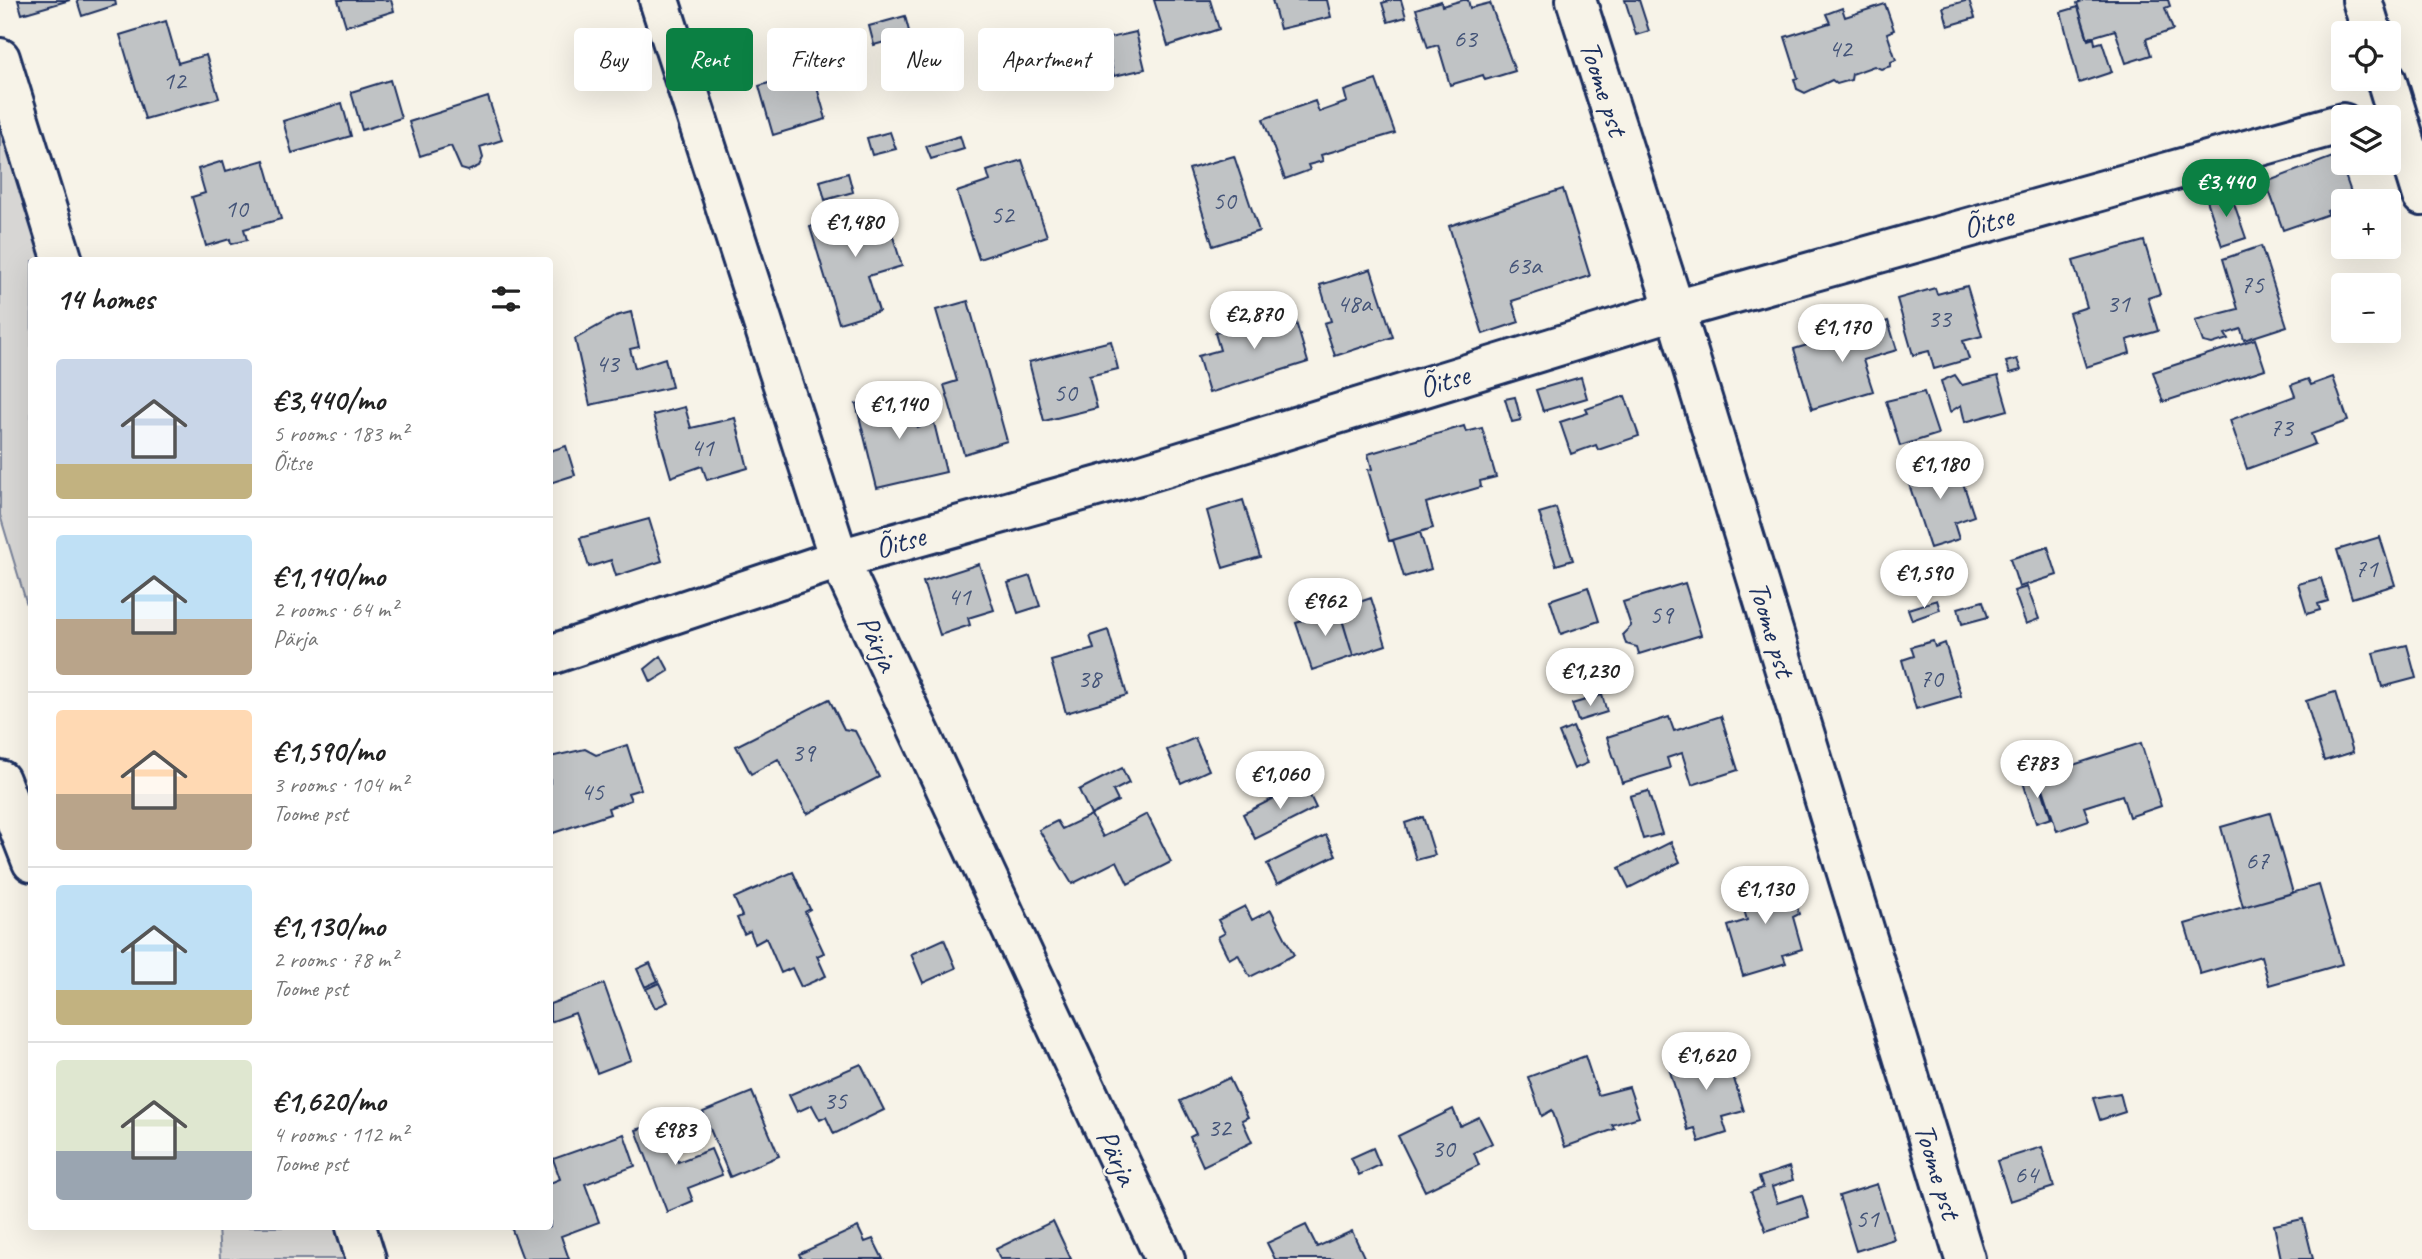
<!DOCTYPE html>
<html lang="en">
<head>
<meta charset="utf-8">
<style>
	:root { --surface:#fff; --page:#f2f2f2; --text:#222; --muted:#767676; --line:#e0e0e0; --accent:#0b8043 }
	body { margin:0; font-family:Caveat,sans-serif; background:var(--page); color:var(--text); height:100vh; display:flex; flex-direction:column; font-size:26px; white-space:nowrap }
	* { box-sizing:border-box; margin:0 }
	p { font-size:23px; color:var(--muted) }
	.icon { flex:none; width:38px; height:38px; fill:none; stroke:currentColor; stroke-width:2; stroke-linecap:round; stroke-linejoin:round }
	.map { position:relative; flex:1; overflow:hidden }
	.drawer { position:absolute; left:28px; top:257px; width:525px; height:973px; display:flex; flex-direction:column; background:var(--surface); border-radius:7px; box-shadow:0 7px 28px #0002 }
	.drawer>* { flex:none }
	.top-card { position:absolute; left:574px; top:28px; width:665px; height:63px; display:flex; gap:14px }
	.tools { position:absolute; left:2331px; top:21px; display:grid; gap:14px }
	.tools a { display:grid; place-items:center; width:70px; height:70px; border-radius:7px; background:var(--surface); box-shadow:0 7px 28px #0002; font-size:35px }
	.price { position:absolute; translate:-50% -60px; padding:0 16px; border-radius:24px; background:#fff; color:#222; font-size:23px; line-height:46px; filter:drop-shadow(0 2px 4px #0008) }
	.price::after { content:''; position:absolute; left:50%; top:42px; width:21px; height:16px; margin-left:-10px; background:inherit; clip-path:polygon(0 0,100% 0,50% 100%) }
	.price.current { background:var(--accent); color:#fff }
	ul { padding:0; list-style:none }
	li { display:flex; align-items:center; gap:21px; height:175px; padding:0 28px }
	li+li { border-top:2px solid var(--line) }
	li span { display:grid; place-items:center; flex:none; width:196px; height:140px; border-radius:7px; color:#555 }
	li>.icon { margin-inline-start:auto }
	span .icon { width:84px; height:84px; fill:#fffc; stroke-width:1 }
	li b { font-size:30px }
	h2 { display:flex; justify-content:space-between; align-items:center; height:84px; padding:0 28px; font-size:30px }
	.chip { padding:0 24px; border-radius:7px; background:var(--surface); box-shadow:0 7px 28px #0002; font-size:24px; line-height:63px }
	.chip.current { background:var(--accent); color:#fff }
	.map>svg:first-child { display:block }
</style>
</head>
<body>
<div class="map">
<svg width="2422" height="1259" viewBox="0 0 2422 1259">
	<rect width="100%" height="100%" fill="#f7f3e8"/>
	<filter id="ink" filterUnits="userSpaceOnUse"><feTurbulence type="fractalNoise" baseFrequency=".0143" numOctaves="2"/><feDisplacementMap in="SourceGraphic" scale="14" xChannelSelector="R" yChannelSelector="G"/><feConvolveMatrix kernelMatrix="1 2 1 2 8 2 1 2 1" color-interpolation-filters="sRGB"/></filter>
	<g filter="url(#ink)">
		<!-- green -->
		<path fill="#d7d6d4" stroke="#798299" stroke-width="2" d="M0,90L54,261H32L31,618L0,515Z
			M218,1227H350L359,1259H220Z"/>
		<!-- building -->
		<path fill="#c0c3c5" stroke="#1b2f5e" stroke-width="2" d="M18,0H70L22,14Z
			M77,0H115L116,5L82,16Z
			M338,0H391L394,11L346,26Z
			M1154,0H1210L1219,29L1168,46Z
			M1272,0H1327L1331,17L1280,29Z
			M1392,0H1401L1406,17L1388,22L1382,3Z
			M1463,0H1468L1470,8L1490,3L1515,71L1485,80L1483,75L1450,85L1438,45L1428,48L1416,9L1441,1L1442,6Z
			M1625,0H1639L1649,31L1636,35Z
			M1969,0L1975,18L1948,26L1943,7Z
			M2085,0H2168L2170,6L2165,8L2173,30L2146,39L2151,55L2126,63L2115,30L2088,38L2077,3Z
			M1885,4L1894,30L1887,33L1896,60L1891,62V66L1881,69L1874,66L1852,74L1851,80L1837,84L1832,80L1805,93L1797,89L1794,79L1798,78L1785,37L1830,23L1826,14L1842,8L1845,17Z
			M2078,7L2088,40L2094,38L2095,44L2102,42L2112,72L2079,83L2061,12Z
			M905,16L910,35L874,45L869,26Z
			M166,21L178,63L206,55L219,98L145,119L120,35Z
			M1136,32L1145,69L1114,76L1105,39Z
			M830,47L839,77L816,84L826,119L773,135L759,86L788,77L783,61Z
			M390,80L401,118L362,130L351,92Z
			M1376,80L1395,133L1321,155L1323,161L1308,165L1310,170L1285,179L1263,119L1315,101L1319,112L1347,102L1344,91Z
			M488,97L502,140L480,147L483,158L479,166L468,171L461,169L451,146L420,156L409,122Z
			M342,103L351,136L292,153L283,121Z
			M890,132L896,149L872,155L867,138Z
			M960,136L964,149L931,159L926,146Z
			M2338,155L2354,201H2343V205L2327,211L2329,214L2283,230L2266,182Z
			M1234,156L1259,231L1213,246L1189,169Z
			M264,160L281,219L244,229L247,240L231,244L230,239L206,246L192,197L205,193L198,169L223,161L226,171Z
			M1022,160L1047,236L979,259L957,192L990,181L987,171Z
			M848,173L853,192L825,200L820,181Z
			M1563,189L1590,276L1512,301L1519,322L1483,334L1449,226Z
			M2230,192L2246,238L2222,246L2207,200Z
			M883,204L902,266L868,276L879,311L839,323L810,227Z
			M2144,241L2160,294L2148,298L2158,331L2127,340L2130,353L2086,367L2069,313L2087,307L2073,261Z
			M2261,246L2287,326L2244,340L2241,329L2225,334L2228,339L2212,344L2203,342L2195,320L2238,309L2223,259Z
			M1371,269L1393,337L1335,356L1324,323L1331,321L1320,285Z
			M1967,286L1982,336L1963,341L1969,359L1934,369L1929,351L1913,355L1897,299L1935,288L1937,294Z
			M968,301L1007,441L964,454L944,385L957,381L936,310Z
			M1292,309L1308,362L1209,393L1198,356L1220,350L1215,333Z
			M631,312L639,347L630,349L635,368L665,358L672,387L590,405L575,339L616,316Z
			M1888,321L1897,350L1863,360L1873,391L1812,409L1794,349Z
			M2255,339L2265,369L2163,402L2153,372Z
			M1111,341L1118,369L1089,376L1097,408L1044,421L1029,362Z
			M2017,359L2021,370L2010,373L2006,362Z
			M1955,375L1962,385L1998,376L2008,410L1965,422L1961,405L1950,412L1941,381Z
			M1581,377L1587,398L1543,411L1536,390Z
			M2333,377L2348,421L2311,434L2315,444L2247,469L2230,420L2295,396L2291,385L2308,379L2311,385Z
			M908,391L917,427L934,423L946,472L877,488L856,404Z
			M1924,392L1938,434L1900,446L1886,401Z
			M1625,396L1639,436L1598,450L1596,445L1571,454L1560,422L1588,413L1586,409Z
			M1515,397L1521,420L1512,422L1505,399Z
			M685,407L691,428L735,418L748,468L707,480L702,466L671,477L653,415Z
			M1464,426L1466,432L1482,428L1496,477L1480,481L1481,487L1426,503L1433,528L1389,541L1368,470L1372,469L1368,454Z
			M566,446L575,475L550,483V451Z
			M1955,459L1974,516L1954,523L1959,539L1930,548L1906,475Z
			M1243,500L1260,557L1223,568L1207,511Z
			M1556,508L1573,560L1556,565L1539,513Z
			M649,519L662,561L616,576L611,560L589,567L580,538Z
			M1420,532L1431,569L1404,577L1393,540Z
			M2380,537L2395,585L2352,598L2337,550Z
			M2048,547L2057,575L2019,587L2010,559Z
			M979,564L994,610L968,618L970,625L940,635L923,582Z
			M1030,576L1040,606L1018,613L1008,583Z
			M2321,578L2328,601L2318,604L2320,610L2307,614L2298,584Z
			M1685,583L1701,635L1639,654L1637,647L1626,644L1623,634L1631,626L1623,602Z
			M1588,587L1599,621L1561,634L1550,600Z
			M2027,587L2039,619L2026,624L2014,591Z
			M1371,598L1386,645L1353,656L1339,609Z
			M1336,600L1353,656L1312,670L1296,623L1328,613L1325,604Z
			M1937,600L1940,610L1912,620L1908,609Z
			M1983,601L1988,617L1962,624L1958,608Z
			M1108,630L1127,695L1066,713L1051,661L1094,649L1090,636Z
			M1933,641L1935,647L1945,643L1961,696L1916,709L1902,660L1914,656L1911,647Z
			M2407,645L2416,678L2382,687L2373,653Z
			M661,656L669,671L651,682L645,669Z
			M2335,692L2353,752L2324,761L2306,701Z
			M1602,695L1607,712L1578,721L1572,704Z
			M829,699L844,729L855,731L879,777L807,814L778,759L751,774L736,746Z
			M1721,716L1738,770L1692,785L1682,753L1667,758L1670,768L1622,783L1607,737L1669,717L1674,731Z
			M1573,727L1588,763L1574,769L1559,733Z
			M1195,738L1209,770L1181,783L1167,750Z
			M2141,743L2161,806L2129,817L2122,795L2084,807L2089,820L2057,831L2039,776Z
			M627,745L641,789L628,793L631,800L608,808L610,814L550,834V757L585,749L596,755Z
			M1122,768L1129,783L1113,791L1118,801L1091,815L1079,790Z
			M2038,777L2051,818L2036,823L2023,782Z
			M1304,783L1316,808L1255,839L1243,814Z
			M1648,791L1662,834L1643,839L1630,796Z
			M2270,813L2293,893L2243,907L2221,827Z
			M1147,814L1171,862L1128,884L1117,861L1072,884L1039,830L1057,821L1062,829L1091,815L1103,837Z
			M1423,817L1435,855L1416,860L1405,823Z
			M1326,835L1336,855L1277,884L1267,864Z
			M1671,842L1680,862L1629,888L1619,868Z
			M793,872L810,909L805,912L824,953L817,956L826,976L801,987L792,968L781,973L766,938L755,944L750,931L744,934L737,918L742,916L734,898Z
			M1778,874L1785,897L1793,895L1799,914L1793,917L1802,949L1783,955L1786,963L1743,976L1728,926L1747,920L1739,893L1742,892L1740,885Z
			M2319,885L2342,964L2269,985L2261,956L2200,974L2185,924Z
			M1245,906L1252,920L1271,910L1294,955L1250,977L1238,954L1229,959L1218,937L1225,933L1218,920Z
			M944,939L956,968L923,983L911,954Z
			M650,963L658,981L645,987L637,969Z
			M659,983L668,1002L655,1008L646,989Z
			M604,984L631,1060L597,1073L575,1013L550,1022V1004Z
			M1724,1047L1744,1111L1722,1117L1727,1133L1699,1142L1695,1128L1688,1130L1668,1065Z
			M1585,1056L1598,1095L1629,1087L1639,1117L1612,1125L1615,1129L1565,1147L1552,1110L1542,1116L1528,1077Z
			M861,1064L884,1110L834,1134L826,1117L820,1120L812,1105L797,1112L789,1095Z
			M1229,1078L1248,1117L1242,1120L1252,1142L1203,1166L1190,1137L1196,1134L1180,1101Z
			M752,1092L779,1156L730,1177L703,1112Z
			M2120,1093L2125,1112L2100,1120L2093,1098Z
			M1453,1109L1460,1126L1479,1117L1492,1143L1474,1153L1479,1165L1425,1191L1398,1136Z
			M662,1122L678,1162L711,1149L722,1175L688,1188L693,1201L667,1212L636,1130Z
			M624,1134L635,1166L585,1184L599,1222L561,1236L569,1259H523L511,1227H550V1183L560,1179L553,1159Z
			M2042,1147L2054,1187L2010,1201L1997,1161Z
			M1373,1148L1380,1165L1359,1175L1351,1158Z
			M1789,1167L1793,1180L1772,1187L1777,1203L1802,1195L1809,1217L1766,1231L1751,1192L1763,1188L1759,1177Z
			M1877,1184L1894,1239L1856,1251L1839,1196Z
			M2303,1219L2313,1259H2281L2274,1225Z
			M1053,1221L1071,1259H1000L996,1249Z
			M1306,1225L1317,1247L1352,1231L1365,1259H1275L1267,1243Z
			M858,1227L865,1242L873,1239L883,1259H801L799,1254Z"/>
		<g fill="none" stroke-linecap="round" stroke-linejoin="round">
			<defs>
				<path id="minor" d="M659,0L839,559L1165,1259
					M1576,0L1675,310L1965,1259
					M2362,0L2372,33
					M0,58L63,261
					M2386,79L2422,196
					M550,655L839,559L1139,475L1675,310L2343,123
					M0,780L32,862
					M356,1227L366,1259"/>
			</defs>
			<!-- minor casing -->
			<use href="#minor" stroke="#1b2f5e" stroke-width="44"/>
			<!-- minor -->
			<use href="#minor" stroke="#f7f3e8" stroke-width="38"/>
		</g>
	</g>
	<g text-anchor="middle" dominant-baseline="central" stroke-width="5" stroke-linejoin="round" paint-order="stroke">
		<!-- number labels -->
		<g font-size="26" fill="#445478">
			<text x="1465" y="38">63</text>
			<text x="1840" y="48">42</text>
			<text x="174" y="80">12</text>
			<text x="1224" y="200">50</text>
			<text x="236" y="208">10</text>
			<text x="1002" y="214">52</text>
			<text x="1524" y="265">63a</text>
			<text x="2252" y="284">75</text>
			<text x="1354" y="303">48a</text>
			<text x="2118" y="303">31</text>
			<text x="1939" y="318">33</text>
			<text x="607" y="363">43</text>
			<text x="1065" y="392">50</text>
			<text x="2281" y="427">73</text>
			<text x="702" y="447">41</text>
			<text x="2366" y="568">71</text>
			<text x="959" y="596">41</text>
			<text x="1661" y="614">59</text>
			<text x="1089" y="678">38</text>
			<text x="1931" y="678">70</text>
			<text x="803" y="752">39</text>
			<text x="592" y="791">45</text>
			<text x="2257" y="860">67</text>
			<text x="835" y="1100">35</text>
			<text x="1219" y="1127">32</text>
			<text x="1443" y="1148">30</text>
			<text x="2026" y="1174">64</text>
			<text x="1867" y="1218">51</text>
		</g>
		<!-- street labels -->
		<g font-size="30" fill="#1b2f5e" stroke="#f7f3e8">
			<text transform="translate(1604 88) rotate(72)">Toome pst</text>
			<text transform="translate(1988 222) rotate(-16)">Õitse</text>
			<text transform="translate(1444 381) rotate(-17)">Õitse</text>
			<text transform="translate(900 542) rotate(-16)">Õitse</text>
			<text transform="translate(1772 629) rotate(73)">Toome pst</text>
			<text transform="translate(878 643) rotate(65)">Pärja</text>
			<text transform="translate(1117 1157) rotate(65)">Pärja</text>
			<text transform="translate(1938 1171) rotate(73)">Toome pst</text>
		</g>
	</g>
</svg>
<div class="tools">
<a><svg class="icon" aria-label="locate" viewBox="0 0 24 24"><circle cx="12" cy="12" r="6"/><path d="M12 2v4M12 18v4M2 12h4M18 12h4"/></svg></a>
<a><svg class="icon" aria-label="layers" viewBox="0 0 24 24"><path d="M12 4l9 5-9 5-9-5zM3 14l9 5 9-5"/></svg></a>
<a>+</a>
<a>−</a>
</div>
<b class="price current" style="left:2226px;top:219px">€3,440</b>
<b class="price" style="left:855px;top:259px">€1,480</b>
<b class="price" style="left:1254px;top:351px">€2,870</b>
<b class="price" style="left:1842px;top:364px">€1,170</b>
<b class="price" style="left:899px;top:441px">€1,140</b>
<b class="price" style="left:1940px;top:501px">€1,180</b>
<b class="price" style="left:1924px;top:610px">€1,590</b>
<b class="price" style="left:1325px;top:638px">€962</b>
<b class="price" style="left:1590px;top:708px">€1,230</b>
<b class="price" style="left:2037px;top:800px">€783</b>
<b class="price" style="left:1280px;top:811px">€1,060</b>
<b class="price" style="left:1765px;top:926px">€1,130</b>
<b class="price" style="left:1706px;top:1092px">€1,620</b>
<b class="price" style="left:675px;top:1167px">€983</b>
<div class="top-card">
<a class="chip">Buy</a>
<a class="chip current">Rent</a>
<a class="chip">Filters</a>
<a class="chip">New</a>
<a class="chip">Apartment</a>
</div>
<section class="drawer">
<h2>14 homes<svg class="icon" aria-label="filters" viewBox="0 0 24 24"><path d="M4 7h16M4 17h16"/><circle cx="9" cy="7" r="2"/><circle cx="15" cy="17" r="2"/></svg></h2>
<ul>
<li><span style="background:linear-gradient(#c9d6e8 75%,#c2b280 0)"><svg class="icon" aria-label="home" viewBox="0 0 24 24"><path d="M3 11l9-7 9 7M6 9v11h12V9"/></svg></span><div><b>€3,440/mo</b><p>5 rooms · 183 m²</p><p>Õitse</p></div></li>
<li><span style="background:linear-gradient(#bfe0f5 60%,#b9a48a 0)"><svg class="icon" aria-label="home" viewBox="0 0 24 24"><path d="M3 11l9-7 9 7M6 9v11h12V9"/></svg></span><div><b>€1,140/mo</b><p>2 rooms · 64 m²</p><p>Pärja</p></div></li>
<li><span style="background:linear-gradient(#ffd9b3 60%,#b9a48a 0)"><svg class="icon" aria-label="home" viewBox="0 0 24 24"><path d="M3 11l9-7 9 7M6 9v11h12V9"/></svg></span><div><b>€1,590/mo</b><p>3 rooms · 104 m²</p><p>Toome pst</p></div></li>
<li><span style="background:linear-gradient(#bfe0f5 75%,#c2b280 0)"><svg class="icon" aria-label="home" viewBox="0 0 24 24"><path d="M3 11l9-7 9 7M6 9v11h12V9"/></svg></span><div><b>€1,130/mo</b><p>2 rooms · 78 m²</p><p>Toome pst</p></div></li>
<li><span style="background:linear-gradient(#dfe7d0 65%,#9aa5b1 0)"><svg class="icon" aria-label="home" viewBox="0 0 24 24"><path d="M3 11l9-7 9 7M6 9v11h12V9"/></svg></span><div><b>€1,620/mo</b><p>4 rooms · 112 m²</p><p>Toome pst</p></div></li>
</ul>
</section>
</div>
</body>
</html>
